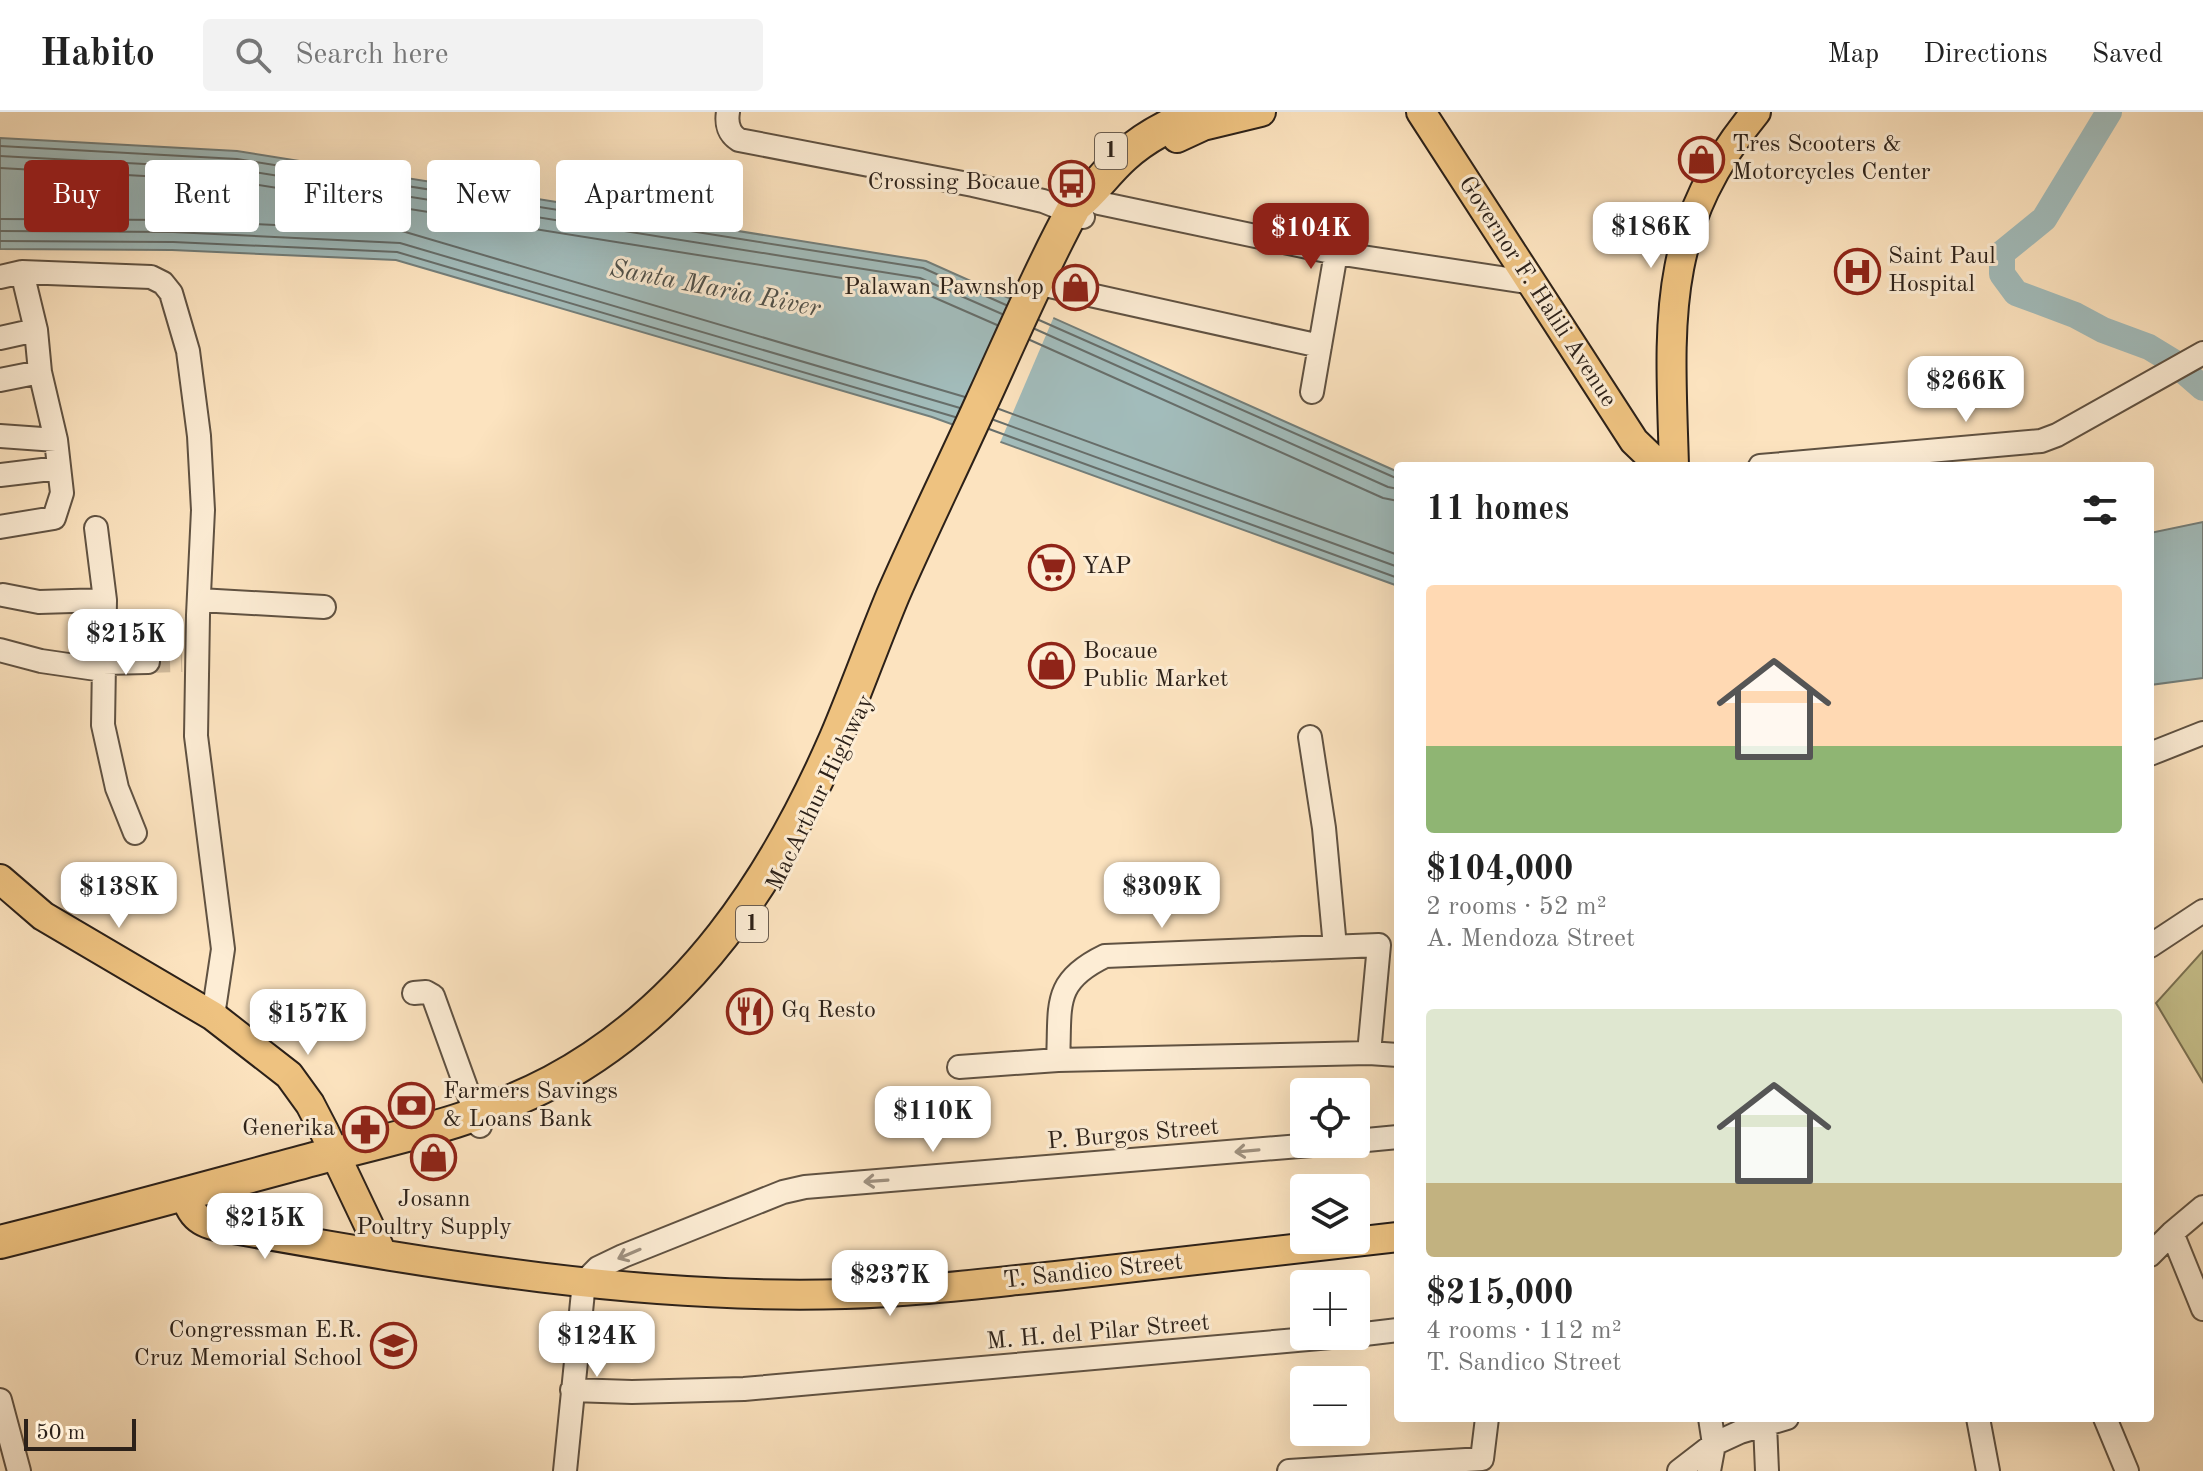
<!DOCTYPE html>
<html lang="en">
<head>
<meta charset="utf-8">
<style>
	:root { --surface:#fff; --page:#f2f2f2; --text:#222; --muted:#767676; --line:#e0e0e0; --accent:#8f2418 }
	body { margin:0; font-family:"Old Standard TT",serif; background:var(--page); color:var(--text); height:100vh; display:flex; flex-direction:column; font-size:30px; white-space:nowrap }
	* { box-sizing:border-box; margin:0 }
	p { font-size:26px; color:var(--muted) }
	.icon { flex:none; width:44px; height:44px; fill:none; stroke:currentColor; stroke-width:2; stroke-linecap:round; stroke-linejoin:round }
	.map { position:relative; flex:1; overflow:hidden }
	.panel { position:absolute; left:1394px; top:350px; width:760px; height:960px; display:flex; flex-direction:column; background:var(--surface); border-radius:8px; box-shadow:0 8px 32px #0002 }
	.panel>* { flex:none }
	.guide { position:absolute; left:24px; top:48px; width:760px; height:72px; display:flex; gap:16px }
	.buttons { position:absolute; left:1290px; top:966px; display:grid; gap:16px }
	.buttons a { display:grid; place-items:center; width:80px; height:80px; border-radius:8px; background:var(--surface); box-shadow:0 8px 32px #0002; font-size:40px }
	.scale { position:absolute; left:24px; bottom:20px; width:112px; box-sizing:border-box; padding-left:8px; border:4px solid #2c2119; border-top:0; font-size:22px; line-height:28px; white-space:nowrap; color:#2c2119; -webkit-text-stroke:6px #fdedd5; paint-order:stroke }
	.price { position:absolute; translate:-50% -68px; padding:0 18px; border-radius:16px; background:#fff; color:#222; font-size:26px; line-height:52px; filter:drop-shadow(0 2px 4px #0008) }
	.price::after { content:''; position:absolute; left:50%; top:48px; width:24px; height:18px; margin-left:-12px; background:inherit; clip-path:polygon(0 0,100% 0,50% 100%) }
	.price.on { background:var(--accent); color:#fff }
	ul { padding:0; list-style:none }
	li { display:grid; align-content:center; gap:16px; height:424px; padding:0 32px }
	li span { display:grid; place-items:center; height:248px; border-radius:8px; color:#555 }
	li>.icon { margin-inline-start:auto }
	span .icon { width:144px; height:144px; fill:#fffc; stroke-width:1 }
	li b { font-size:34px }
	h2 { display:flex; justify-content:space-between; align-items:center; height:96px; padding:0 32px; font-size:34px }
	.chip { padding:0 28px; border-radius:8px; background:var(--surface); box-shadow:0 8px 32px #0002; font-size:28px; line-height:72px }
	.chip.on { background:var(--accent); color:#fff }
	header { display:flex; align-items:center; gap:48px; box-sizing:border-box; height:112px; padding:0 40px; background:var(--surface); border-bottom:2px solid var(--line) }
	header strong { font-size:38px }
	nav { display:flex; gap:44px; margin-inline-start:auto; font-size:28px }
	.search { width:560px; height:72px; background:var(--page); display:flex; align-items:center; gap:20px; box-sizing:border-box; padding:0 28px; border-radius:8px; color:var(--muted); font-size:30px }
	.map>svg:first-child { display:block }
</style>
</head>
<body>
<header>
<strong>Habito</strong>
<div class="search"><svg class="icon" aria-label="search" viewBox="0 0 24 24"><circle cx="10" cy="10" r="6"/><path d="M15 15l6 6"/></svg>Search here</div>
<nav><a>Map</a><a>Directions</a><a>Saved</a></nav>
</header>
<div class="map">
<svg width="2203" height="1359" viewBox="0 0 2203 1359">
	<rect width="100%" height="100%" fill="#fce3bf"/>
	<filter id="stains"><feTurbulence type="fractalNoise" baseFrequency=".0025" numOctaves="4"/><feColorMatrix values="0 0 0 0 .2 0 0 0 0 .09 0 0 0 0 .02 0 0 0 .5 -.17"/></filter>
	<radialGradient id="worn" r=".72"><stop offset=".6" stop-color="#630" stop-opacity="0"/><stop offset="1" stop-color="#630" stop-opacity=".3"/></radialGradient>
	<!-- green -->
	<path fill="#c7c18c" stroke="#7a7152" stroke-width="2" d="M2203,839V970L2156,891Z"/>
	<!-- water -->
	<path fill="#a2bcbb" stroke="#737e7a" stroke-width="2" d="M0,26L237,39L926,149L1398,360V474L932,305L396,148L172,138L0,137Z
		M2203,410V566L2150,573V421Z"/>
	<!-- pier -->
	<path fill="#fce3bf" d="M1018,186L1055,202L999,333L961,319Z"/>
	<g fill="none" stroke-linecap="round" stroke-linejoin="round">
		<!-- shore -->
		<path stroke="#676e6a" stroke-width="2" d="M0,34L237,47L923,156L1006,193
			M0,44L235,57L920,166L1002,202
			M0,56L234,69L917,178L997,213
			M0,107L173,108L402,119L965,285
			M0,119L173,120L400,131L960,296
			M0,129L173,130L397,140L955,305
			M1039,208L1398,367
			M1035,217L1388,375L1398,377
			M1030,228L1383,386L1398,389
			M999,297L1398,443
			M994,308L1398,455
			M989,317L1398,466"/>
		<!-- river -->
		<path stroke="#a2bcbb" stroke-width="26" d="M2109,0L2044,107L2002,141V162L2016,181L2075,203L2103,218L2149,235L2172,249L2203,276"/>
		<!-- minor-tunnel -->
		<path stroke="#d2bc9e" stroke-width="22" stroke-dasharray="22 11" stroke-linecap="butt" d="M148,550L182,549"/>
		<defs>
			<path id="minor" d="M728,0C726,12 729,22 739,28L973,73L1043,89L1083,105
				M1099,91L1336,141L1533,171
				M22,160L151,165L163,171L171,181L188,239L199,324L203,398L198,503L196,624L223,837L213,904
				M0,165L22,160L36,218L40,260L56,328L62,381L54,406L0,415
				M1036,171L1320,234
				M0,226L36,218
				M0,268L40,260
				M1312,280L1336,141
				M0,324L56,328
				M1760,354L2041,329L2057,323L2203,241
				M0,363L59,356
				M96,416L105,488L103,613L117,676L135,721
				M3,483L39,490L105,488
				M199,488L324,495
				M0,538L41,549L103,558
				M103,551L148,550
				M1310,625L1324,716L1335,835
				M2150,642L2203,621
				M2150,834L2203,799
				M414,881L426,880L433,884L480,1014
				M1058,948C1061,894 1051,870 1105,844L1379,833L1369,941
				M959,955L1058,948L1369,941L1398,943
				M1356,1029L1398,1025
				M2172,1121L2203,1197
				M2150,1143L2172,1121L2203,1095
				M1356,1223L1398,1218
				M572,1278L632,1280L744,1277L1342,1224
				M0,1288L19,1359
				M1978,1306L1988,1359
				M2105,1306L2127,1359
				M1765,1312L1767,1359
				M565,1359L584,1170L598,1156L623,1144L783,1080L805,1075L1324,1032
				M1289,1359L1482,1347L1487,1306
				M1679,1359L1714,1332L1740,1320L1787,1306
				M1709,1359L1714,1332L1710,1306"/>
			<path id="major" d="M1421,0L1634,329L1660,354
				M1177,26L1203,14L1261,0
				M1674,354C1670,212 1659,117 1756,0
				M0,767L43,804L213,904L289,963L310,992L324,1019L382,1141
				M185,1081C192,1113 210,1113 239,1118C438,1153 642,1188 845,1182C915,1180 986,1171 1056,1164C1170,1152 1284,1139 1398,1125"/>
			<path id="highway" d="M0,1130C105,1104 209,1075 314,1047C394,1026 478,1009 552,970C690,896 775,766 836,626C856,579 873,531 893,483C921,419 952,356 981,292C1012,225 1040,158 1075,94C1094,79 1106,60 1124,44C1146,24 1174,10 1202,0"/>
		</defs>
		<!-- minor casing -->
		<use href="#minor" stroke="#605242" stroke-width="26"/>
		<!-- major casing -->
		<use href="#major" stroke="#2c2119" stroke-width="32"/>
		<!-- highway casing -->
		<use href="#highway" stroke="#2c2119" stroke-width="36"/>
		<!-- minor -->
		<use href="#minor" stroke="#fdedd5" stroke-width="22"/>
		<!-- major -->
		<use href="#major" stroke="#eec280" stroke-width="28"/>
		<!-- highway -->
		<use href="#highway" stroke="#eec280" stroke-width="32"/>
	</g>
	<!-- one-way arrows -->
	<defs><path id="oneway-shaft" d="M-6 0H5M1.5-3L5.5 0L1.5 3" fill="none" stroke-width="1.6" stroke-linecap="round" stroke-linejoin="round" transform="scale(2)"/></defs>
	<g stroke="#9f9180">
		<use href="#oneway-shaft" transform="translate(1247 1039) rotate(175)"/>
		<use href="#oneway-shaft" transform="translate(876 1069) rotate(176)"/>
		<use href="#oneway-shaft" transform="translate(629 1142) rotate(157)"/>
	</g>
	<!-- icons -->
	<defs>
		<symbol id="shop-ring" viewBox="-11 -11 22 22"><circle r="9.5" fill="#fdedd5" stroke="#8f2418" stroke-width="1.5"/><path d="M-5-2.5h2.3a2.7 3.5 0 0 1 5.4 0H5L5.5 6h-11ZM-1.5-2.5h3a1.5 2.3 0 0 0-3 0Z" fill="#8f2418"/></symbol>
		<symbol id="bus-ring" viewBox="-11 -11 22 22"><circle r="9.5" fill="#fdedd5" stroke="#8f2418" stroke-width="1.5"/><path d="M-5-6H5V4H4V6H2V4H-2V6H-4V4H-5ZM-3.5-4V0h7V-4ZM-3.5 1.2v1.5H-2V1.2ZM2 1.2v1.5H3.5V1.2Z" fill="#8f2418"/></symbol>
		<symbol id="hospital-ring" viewBox="-11 -11 22 22"><circle r="9.5" fill="#fdedd5" stroke="#8f2418" stroke-width="1.5"/><path d="M-5-5h3v3.5h4V-5h3V5h-3V1.5h-4V5h-3Z" fill="#8f2418"/></symbol>
		<symbol id="supermarket-ring" viewBox="-11 -11 22 22"><circle r="9.5" fill="#fdedd5" stroke="#8f2418" stroke-width="1.5"/><path d="M-6-5.5h2.5l.6 2H6L4.5 2H-2.5L-4.4-4H-6ZM-1.5 3.2a1.3 1.3 0 1 0 .1 0ZM3 3.2a1.3 1.3 0 1 0 .1 0Z" fill="#8f2418"/></symbol>
		<symbol id="restaurant-ring" viewBox="-11 -11 22 22"><circle r="9.5" fill="#fdedd5" stroke="#8f2418" stroke-width="1.5"/><path d="M-5-6h1v4h1v-4h1v4h1v-4h1v5L-1.5 .5V6h-2V.5L-5-1ZM5-6V6H3V1.5H1.5Q1.5-4 5-6Z" fill="#8f2418"/></symbol>
		<symbol id="bank-ring" viewBox="-11 -11 22 22"><circle r="9.5" fill="#fdedd5" stroke="#8f2418" stroke-width="1.5"/><path d="M-6-4H6V4H-6ZM0-2.3a2.3 2.3 0 1 0 0 4.6a2.3 2.3 0 1 0 0-4.6Z" fill="#8f2418"/></symbol>
		<symbol id="pharmacy-ring" viewBox="-11 -11 22 22"><circle r="9.5" fill="#fdedd5" stroke="#8f2418" stroke-width="1.5"/><path d="M-2-6h4v4h4v4h-4v4h-4v-4h-4v-4h4Z" fill="#8f2418"/></symbol>
		<symbol id="school-ring" viewBox="-11 -11 22 22"><circle r="9.5" fill="#fdedd5" stroke="#8f2418" stroke-width="1.5"/><path d="M0-5L7-2L0 1L-7-2ZM-4 1L0 2.5L4 1V4Q0 6-4 4Z" fill="#8f2418"/></symbol>
	</defs>
	<g fill-rule="evenodd">
		<use href="#shop-ring" x="1676" y="22" width="51" height="51"/>
		<use href="#bus-ring" x="1046" y="46" width="51" height="51"/>
		<use href="#hospital-ring" x="1832" y="134" width="51" height="51"/>
		<use href="#shop-ring" x="1050" y="150" width="51" height="51"/>
		<use href="#supermarket-ring" x="1026" y="430" width="51" height="51"/>
		<use href="#shop-ring" x="1026" y="528" width="51" height="51"/>
		<use href="#restaurant-ring" x="724" y="874" width="51" height="51"/>
		<use href="#bank-ring" x="386" y="968" width="51" height="51"/>
		<use href="#pharmacy-ring" x="340" y="992" width="51" height="51"/>
		<use href="#shop-ring" x="408" y="1020" width="51" height="51"/>
		<use href="#school-ring" x="368" y="1208" width="51" height="51"/>
	</g>
	<g text-anchor="middle" dominant-baseline="central" stroke-width="6" stroke-linejoin="round" paint-order="stroke">
		<!-- shield labels -->
		<g fill="#fdedd5" stroke="#6b5e51" stroke-width="2">
			<rect x="1095" y="21" width="32" height="36" rx="6"/>
			<rect x="736" y="794" width="32" height="36" rx="6"/>
		</g>
		<g font-size="22" font-weight="bold" fill="#2c2119">
			<text x="1111" y="39">1</text>
			<text x="752" y="812">1</text>
		</g>
		<!-- poi labels -->
		<g font-size="24" fill="#2c2119" stroke="#fdedd5" text-anchor="start">
			<text x="1732" y="33">Tres Scooters &amp;<tspan x="1732" dy="28">Motorcycles Center</tspan></text>
			<text x="1040" y="71" text-anchor="end">Crossing Bocaue</text>
			<text x="1888" y="145">Saint Paul<tspan x="1888" dy="28">Hospital</tspan></text>
			<text x="1044" y="176" text-anchor="end">Palawan Pawnshop</text>
			<text x="1082" y="455">YAP</text>
			<text x="1083" y="540">Bocaue<tspan x="1083" dy="28">Public Market</tspan></text>
			<text x="781" y="899">Gq Resto</text>
			<text x="443" y="980">Farmers Savings<tspan x="443" dy="28">&amp; Loans Bank</tspan></text>
			<text x="335" y="1017" text-anchor="end">Generika</text>
			<text x="434" y="1088" text-anchor="middle">Josann<tspan x="434" dy="28">Poultry Supply</tspan></text>
			<text x="362" y="1219" text-anchor="end">Congressman E.R.<tspan x="362" dy="28">Cruz Memorial School</tspan></text>
		</g>
		<!-- street labels -->
		<g font-size="24" fill="#2c2119" stroke="#fdedd5">
			<text transform="translate(1537 180) rotate(57)">Governor F. Halili Avenue</text>
			<text transform="translate(821 681) rotate(-64)">MacArthur Highway</text>
			<text transform="translate(1133 1023) rotate(-5)">P. Burgos Street</text>
			<text transform="translate(1093 1160) rotate(-6)">T. Sandico Street</text>
			<text transform="translate(1098 1221) rotate(-5)">M. H. del Pilar Street</text>
		</g>
		<!-- water labels -->
		<g font-size="26" font-style="italic" fill="#4f504a" stroke="#fdedd5">
			<text transform="translate(715 177) rotate(11)">Santa Maria River</text>
		</g>
	</g>
	<rect width="100%" height="100%" filter="url(#stains)"/>
	<rect width="100%" height="100%" fill="url(#worn)"/>
</svg>
<div class="buttons">
<a><svg class="icon" aria-label="locate" viewBox="0 0 24 24"><circle cx="12" cy="12" r="6"/><path d="M12 2v4M12 18v4M2 12h4M18 12h4"/></svg></a>
<a><svg class="icon" aria-label="layers" viewBox="0 0 24 24"><path d="M12 4l9 5-9 5-9-5zM3 14l9 5 9-5"/></svg></a>
<a>+</a>
<a>−</a>
</div>
<div class="scale">50 m</div>
<b class="price" style="left:1651px;top:158px">$186K</b>
<b class="price on" style="left:1311px;top:159px">$104K</b>
<b class="price" style="left:1966px;top:312px">$266K</b>
<b class="price" style="left:126px;top:565px">$215K</b>
<b class="price" style="left:119px;top:818px">$138K</b>
<b class="price" style="left:1162px;top:818px">$309K</b>
<b class="price" style="left:308px;top:945px">$157K</b>
<b class="price" style="left:933px;top:1042px">$110K</b>
<b class="price" style="left:265px;top:1149px">$215K</b>
<b class="price" style="left:890px;top:1206px">$237K</b>
<b class="price" style="left:597px;top:1267px">$124K</b>
<div class="guide">
<a class="chip on">Buy</a>
<a class="chip">Rent</a>
<a class="chip">Filters</a>
<a class="chip">New</a>
<a class="chip">Apartment</a>
</div>
<section class="panel">
<h2>11 homes<svg class="icon" aria-label="filters" viewBox="0 0 24 24"><path d="M4 7h16M4 17h16"/><circle cx="9" cy="7" r="2"/><circle cx="15" cy="17" r="2"/></svg></h2>
<ul>
<li><span style="background:linear-gradient(#ffd9b3 65%,#8fb573 0)"><svg class="icon" aria-label="home" viewBox="0 0 24 24"><path d="M3 11l9-7 9 7M6 9v11h12V9"/></svg></span><div><b>$104,000</b><p>2 rooms · 52 m²</p><p>A. Mendoza Street</p></div></li>
<li><span style="background:linear-gradient(#dfe7d0 70%,#c2b280 0)"><svg class="icon" aria-label="home" viewBox="0 0 24 24"><path d="M3 11l9-7 9 7M6 9v11h12V9"/></svg></span><div><b>$215,000</b><p>4 rooms · 112 m²</p><p>T. Sandico Street</p></div></li>
</ul>
</section>
</div>
</body>
</html>
